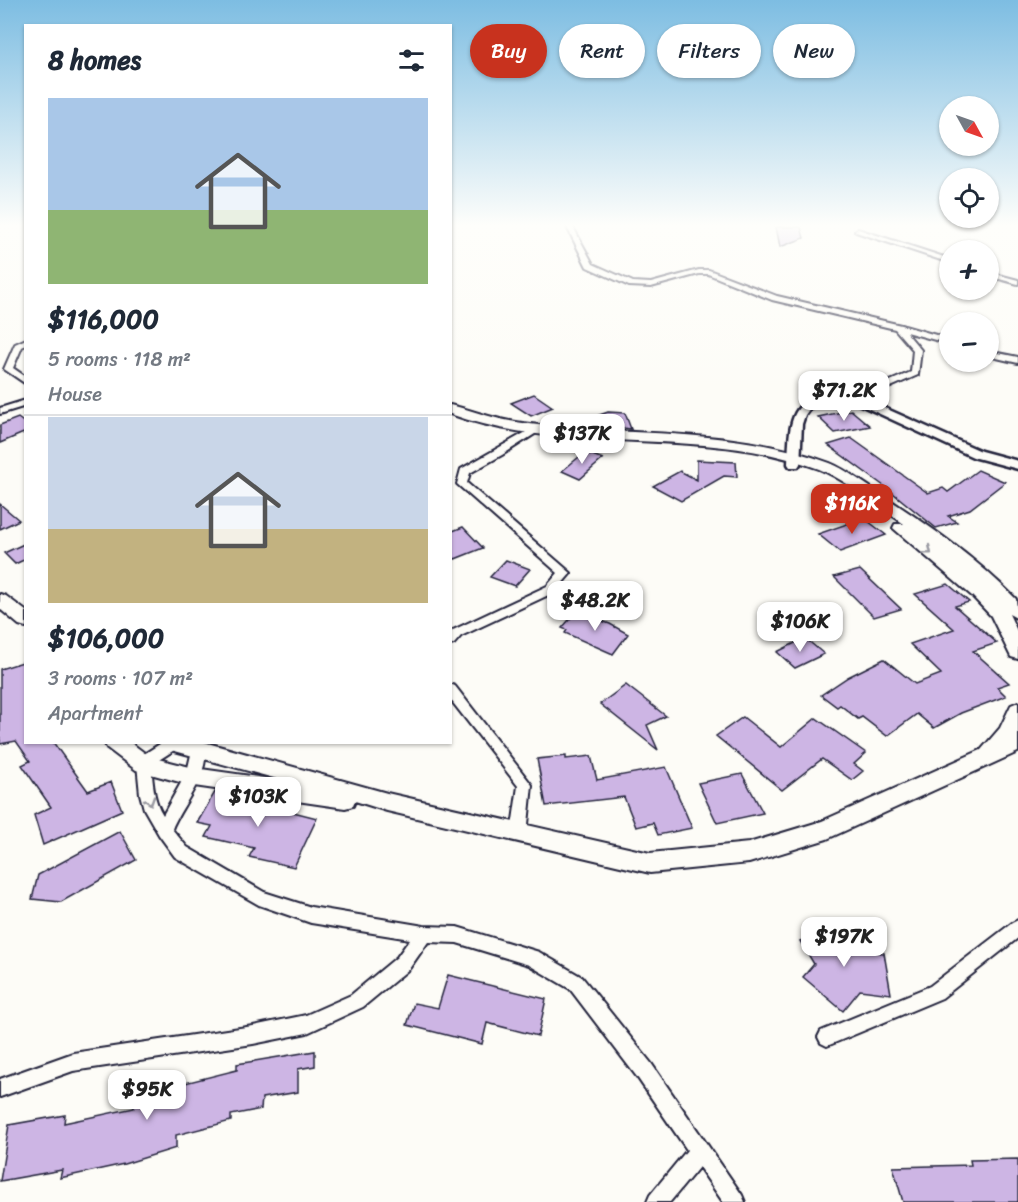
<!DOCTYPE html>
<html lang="en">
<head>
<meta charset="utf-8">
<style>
	:root { --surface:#fff; --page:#f6f6f7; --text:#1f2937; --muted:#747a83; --line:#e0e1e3; --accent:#c8321e }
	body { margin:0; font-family:Sriracha,sans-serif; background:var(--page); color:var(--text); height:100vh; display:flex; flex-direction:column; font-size:22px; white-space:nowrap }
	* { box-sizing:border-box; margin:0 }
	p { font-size:20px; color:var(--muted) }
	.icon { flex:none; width:33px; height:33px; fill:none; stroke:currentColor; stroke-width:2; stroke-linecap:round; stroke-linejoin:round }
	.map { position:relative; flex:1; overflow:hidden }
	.details { position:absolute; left:24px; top:24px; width:428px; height:720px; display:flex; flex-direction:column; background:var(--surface); border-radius:0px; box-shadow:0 2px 4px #0004 }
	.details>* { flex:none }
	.top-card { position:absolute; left:470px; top:24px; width:458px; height:54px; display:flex; gap:12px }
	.needle { width:39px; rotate:130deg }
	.fabs { position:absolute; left:939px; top:96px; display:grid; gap:12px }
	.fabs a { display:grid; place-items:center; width:60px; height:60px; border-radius:50%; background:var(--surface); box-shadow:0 2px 4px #0004; font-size:30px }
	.price { position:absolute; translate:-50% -51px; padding:0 14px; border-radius:12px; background:#fff; color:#222; font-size:20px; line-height:39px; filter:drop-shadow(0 2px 3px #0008) }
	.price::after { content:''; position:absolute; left:50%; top:36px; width:18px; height:14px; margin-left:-9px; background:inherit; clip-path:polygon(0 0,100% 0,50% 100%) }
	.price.on { background:var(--accent); color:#fff }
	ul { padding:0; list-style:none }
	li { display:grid; align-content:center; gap:12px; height:318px; padding:0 24px }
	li+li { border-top:2px solid var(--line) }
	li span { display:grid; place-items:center; height:186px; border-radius:0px; color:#555 }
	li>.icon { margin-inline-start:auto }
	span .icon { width:108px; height:108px; fill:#fffc; stroke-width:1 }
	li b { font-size:26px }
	h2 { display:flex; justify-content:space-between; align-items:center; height:72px; padding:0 24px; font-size:26px }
	.tag { padding:0 21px; border-radius:27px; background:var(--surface); box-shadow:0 2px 4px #0004; font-size:21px; line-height:54px }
	.tag.on { background:var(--accent); color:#fff }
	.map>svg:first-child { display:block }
</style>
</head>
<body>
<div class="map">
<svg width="1018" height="1202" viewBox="0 0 1018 1202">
	<rect width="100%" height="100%" fill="#fdfcf7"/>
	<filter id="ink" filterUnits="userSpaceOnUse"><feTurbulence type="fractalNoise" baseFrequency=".0167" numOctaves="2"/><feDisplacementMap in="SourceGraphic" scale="12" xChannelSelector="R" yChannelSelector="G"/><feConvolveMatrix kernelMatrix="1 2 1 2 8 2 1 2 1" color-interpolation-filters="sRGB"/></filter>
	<g filter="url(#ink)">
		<!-- building -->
		<path fill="#cdb5e4" stroke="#22223b" stroke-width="1.5" d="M776,227H801L804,238L780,247Z
			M534,394L553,407L531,416L511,403Z
			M851,410L870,426L835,433L818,417Z
			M608,412L625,413L631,429L577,423Z
			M18,418L26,424V432L0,443V425Z
			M851,438L928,493L943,488L948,492L978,470L1005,482L970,509L948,516L957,522L936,528L888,489L828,445Z
			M585,452L603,459L580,479L562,471Z
			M697,460L736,462L737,477L724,476L681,501L653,486L680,471L697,480Z
			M0,504L19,520L0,529Z
			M864,518L886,535L840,552L818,534Z
			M463,527L483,548L455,559L450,554V532Z
			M26,543V559L15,564L4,553Z
			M506,560L530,569L515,586L490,577Z
			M860,570L901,609L874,617L834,577Z
			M948,584L969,602L955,606L997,643L973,651L1009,683L997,687L1006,696L961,713L934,728L917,714L887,736L862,717L858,719L840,705L837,707L821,695L848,677L884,659L915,684L941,674L910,644L954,629L915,594Z
			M575,613L581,615L583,614L610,624L628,634L613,654L565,633L567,630L562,628Z
			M805,638L824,654L795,668L777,652Z
			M26,661V742H53L88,791L111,782L122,810L43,845L34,815L51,807L22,765L30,761L16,741L0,744V669Z
			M626,685L666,716L647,725L658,750L600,704Z
			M743,717L781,747L816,718L866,753L854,764L863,771L852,780L822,759L782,790L716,736Z
			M566,756V759L591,756L597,780L666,767L692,828L658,835L653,823L636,827L624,797L546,806L537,759Z
			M742,774L763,813L717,823L698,783Z
			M215,792L317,818L294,867L249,857L254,848L206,837L212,826L197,823Z
			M120,831L136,860L61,902L32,899L38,875Z
			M840,928L854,950L884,953L891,994L860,990L843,1011L803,977L814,964L800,941Z
			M448,975L546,999L538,1036L487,1023L482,1044L407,1025L414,1003L438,1008Z
			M315,1051V1066L298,1069V1092L262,1098L261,1109L231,1115V1121L176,1135V1148L124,1164L60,1178L62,1170L0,1181L9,1125L65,1115L64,1123L134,1108V1102L181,1090V1084L237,1070V1064Z
			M1018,1159V1202H903L893,1167L971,1165L970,1160Z"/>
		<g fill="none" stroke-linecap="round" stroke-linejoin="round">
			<defs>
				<path id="minor" d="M567,227H573L593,264L633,282L651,283L699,270H709L777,296L901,325L950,339V344L906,332L921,350L918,375L859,401H853V397L911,372L913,350L895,329L772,300L708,274H699L651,287L629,286L587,267Z
					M858,229L950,259V263L856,232L855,231Z
					M988,272L1018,280V284L988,276Z
					M26,339V345L22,347L13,368L26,377V384L4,369L15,344Z
					M988,351L1018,357V363L988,356Z
					M26,400V406L0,414V408Z
					M535,427L540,430L538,432L502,455L470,473L467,483L571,573L555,592L461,636L454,644L450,645V633L453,630L547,586L558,573L457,484L461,469Z
					M450,684L455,686L532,785L527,834L524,839L519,841L514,839L511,834L518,786L450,699Z
					M163,742L181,743L179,747L151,765C153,782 153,800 163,815L187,772L193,746L198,744L203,746C214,769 180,807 172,829L187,847L264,892L311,907L424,926L457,927L539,952L582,977L651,1063L742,1195L745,1202H723L699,1167L670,1202H647L650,1195L687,1150L637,1077L570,989L529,965L457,943L428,942L409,969L363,1007L307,1033L253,1044L73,1071L0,1097V1079L73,1053L253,1026L306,1015L351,995L397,957L410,939L311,923L259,905L175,857L159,835L144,809L140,794L137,764L144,754Z
					M1018,920V938L942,998L827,1046L821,1043L818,1037L821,1031L930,986L1012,923Z"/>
				<path id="tertiary" d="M823,393L860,397L981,451L1018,461V469L973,457L854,402L825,400L810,408L805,415L802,424L800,464L798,467H790L788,464C790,432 786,404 823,393Z"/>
				<path id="secondary" d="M450,405C472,410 493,419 516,422C620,438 729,425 830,463C845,469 859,480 873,489C923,521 974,556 1016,599L1018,619L1009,614L1018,633V659L1011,657L991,616L972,596L893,528L895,524H904C880,507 846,480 819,469C701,424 568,457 450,414Z
					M0,594L6,596L26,611V627L19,625L0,609Z
					M1018,702V752L827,839L749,863L650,873L387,811L355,801L353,806L345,808L194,786L136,770L107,748L104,742H130L150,757L194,768L285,781L171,750L164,748L161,742H204L387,793L650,853L749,843L822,821L981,750L1000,728L1011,705Z"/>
			</defs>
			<!-- minor casing -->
			<use href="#minor" stroke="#22223b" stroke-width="4"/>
			<!-- tertiary casing -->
			<use href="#tertiary" stroke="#22223b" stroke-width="5"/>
			<!-- secondary casing -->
			<use href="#secondary" stroke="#22223b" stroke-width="4"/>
			<!-- minor -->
			<use href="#minor" fill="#fdfcf7" fill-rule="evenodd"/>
			<!-- tertiary -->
			<use href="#tertiary" fill="#fdfcf7" fill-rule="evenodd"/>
			<!-- secondary -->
			<use href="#secondary" fill="#fdfcf7" fill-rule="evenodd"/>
		</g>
		<!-- one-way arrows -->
		<defs><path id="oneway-chevron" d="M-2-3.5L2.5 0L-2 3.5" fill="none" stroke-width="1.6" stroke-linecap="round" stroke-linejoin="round" transform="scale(1.5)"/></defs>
		<g stroke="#9a9aa2">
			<use href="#oneway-chevron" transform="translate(928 551) rotate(39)"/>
			<use href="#oneway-chevron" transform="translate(150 801) rotate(72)"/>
		</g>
	</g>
	<!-- sky -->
	<linearGradient id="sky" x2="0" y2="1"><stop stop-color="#7dbde2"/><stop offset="0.57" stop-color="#fefefb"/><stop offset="1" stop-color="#fefefb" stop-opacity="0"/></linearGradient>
	<rect width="1018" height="395" fill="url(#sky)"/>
</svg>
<div class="fabs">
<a><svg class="needle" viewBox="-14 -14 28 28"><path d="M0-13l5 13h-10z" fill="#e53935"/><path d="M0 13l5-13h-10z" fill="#747a83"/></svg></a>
<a><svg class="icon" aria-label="locate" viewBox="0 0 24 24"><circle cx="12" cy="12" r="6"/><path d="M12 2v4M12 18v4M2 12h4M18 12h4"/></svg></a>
<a>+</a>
<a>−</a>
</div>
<b class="price" style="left:844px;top:422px">$71.2K</b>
<b class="price" style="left:582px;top:465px">$137K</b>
<b class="price on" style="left:852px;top:535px">$116K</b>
<b class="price" style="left:595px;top:632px">$48.2K</b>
<b class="price" style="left:800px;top:653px">$106K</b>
<b class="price" style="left:258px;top:828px">$103K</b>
<b class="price" style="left:844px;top:968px">$197K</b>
<b class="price" style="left:147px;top:1121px">$95K</b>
<div class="top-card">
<a class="tag on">Buy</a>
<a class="tag">Rent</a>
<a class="tag">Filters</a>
<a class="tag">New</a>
</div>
<section class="details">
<h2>8 homes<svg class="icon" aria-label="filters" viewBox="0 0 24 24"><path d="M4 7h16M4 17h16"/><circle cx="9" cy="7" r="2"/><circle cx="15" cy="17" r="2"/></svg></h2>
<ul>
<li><span style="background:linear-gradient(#a9c7e8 60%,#8fb573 0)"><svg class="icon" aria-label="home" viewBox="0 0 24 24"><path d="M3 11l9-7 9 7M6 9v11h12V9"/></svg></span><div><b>$116,000</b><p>5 rooms · 118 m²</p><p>House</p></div></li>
<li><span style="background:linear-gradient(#c9d6e8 60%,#c2b280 0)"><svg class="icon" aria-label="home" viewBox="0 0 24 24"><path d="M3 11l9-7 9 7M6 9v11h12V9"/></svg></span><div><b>$106,000</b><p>3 rooms · 107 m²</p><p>Apartment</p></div></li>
</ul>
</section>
</div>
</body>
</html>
